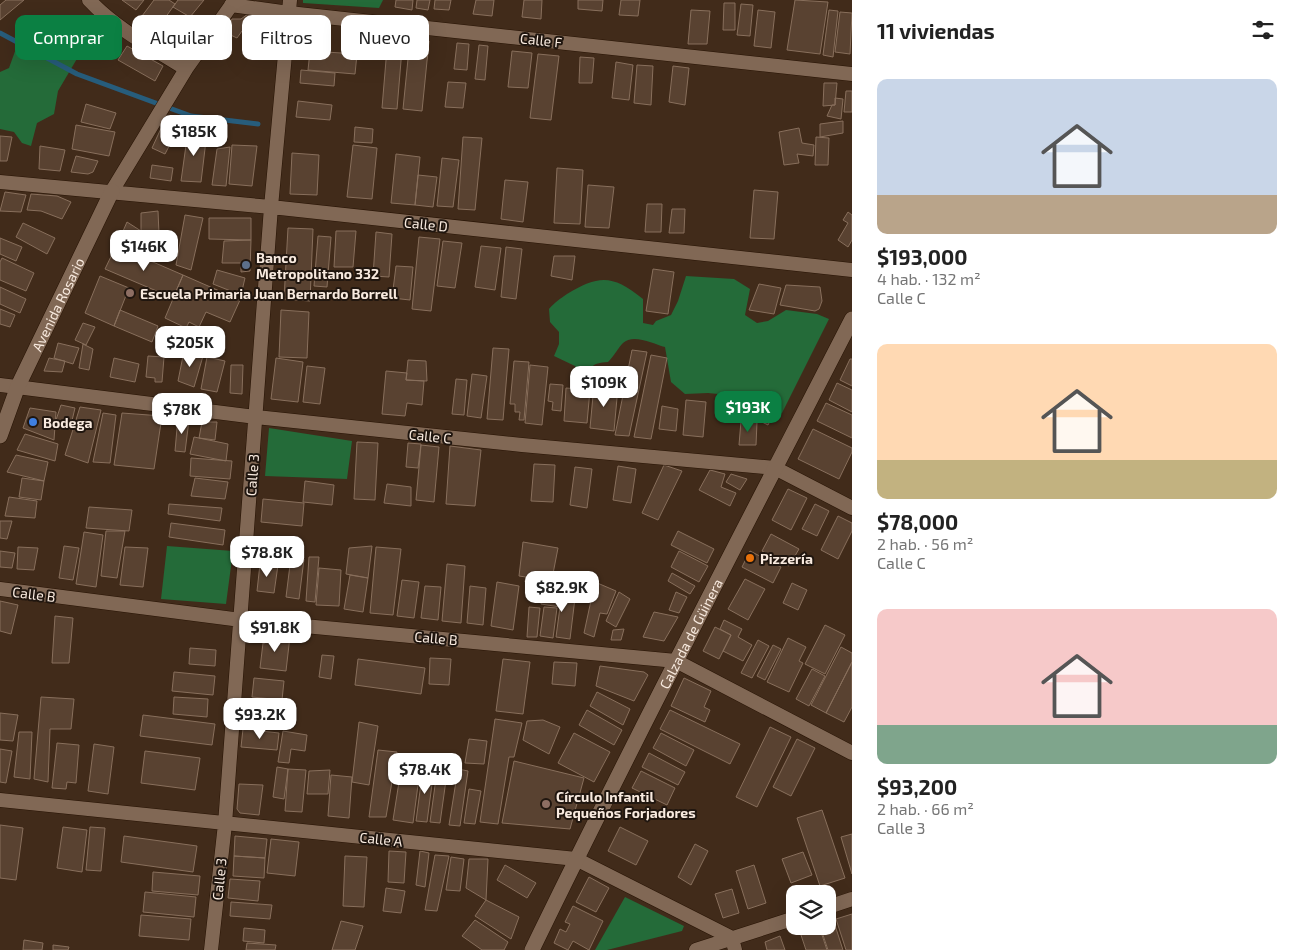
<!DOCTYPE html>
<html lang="es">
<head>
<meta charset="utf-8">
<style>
	:root { --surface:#fff; --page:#f2f2f2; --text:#222; --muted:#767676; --accent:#0b8043 }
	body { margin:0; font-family:"Exo 2",sans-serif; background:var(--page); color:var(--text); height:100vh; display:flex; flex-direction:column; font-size:19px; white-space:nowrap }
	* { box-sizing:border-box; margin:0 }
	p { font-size:16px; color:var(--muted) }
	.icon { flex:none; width:28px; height:28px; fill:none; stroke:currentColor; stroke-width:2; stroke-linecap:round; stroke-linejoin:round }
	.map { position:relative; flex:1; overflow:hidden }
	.sheet { display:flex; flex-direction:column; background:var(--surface); width:450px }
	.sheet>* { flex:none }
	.banner { position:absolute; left:15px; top:15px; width:475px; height:45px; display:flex; gap:10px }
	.tools { position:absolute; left:786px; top:885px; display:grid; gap:10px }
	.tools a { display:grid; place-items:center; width:50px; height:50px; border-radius:10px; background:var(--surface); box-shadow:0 5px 20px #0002; font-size:25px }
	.price { position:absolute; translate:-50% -42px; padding:0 11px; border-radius:10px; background:#fff; color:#222; font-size:16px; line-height:32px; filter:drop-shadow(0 1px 2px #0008) }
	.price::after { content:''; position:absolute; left:50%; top:30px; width:15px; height:11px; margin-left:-8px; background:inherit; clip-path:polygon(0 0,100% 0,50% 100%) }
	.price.selected { background:var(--accent); color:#fff }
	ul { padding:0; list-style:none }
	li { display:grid; align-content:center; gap:10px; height:265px; padding:0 25px }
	li span { display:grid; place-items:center; height:155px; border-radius:10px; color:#555 }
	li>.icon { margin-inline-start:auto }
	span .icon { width:90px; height:90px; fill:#fffc; stroke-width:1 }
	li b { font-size:21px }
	h2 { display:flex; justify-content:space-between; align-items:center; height:60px; padding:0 25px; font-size:21px }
	.chip { padding:0 18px; border-radius:10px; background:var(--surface); box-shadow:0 5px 20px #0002; font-size:18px; line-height:45px }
	.chip.selected { background:var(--accent); color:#fff }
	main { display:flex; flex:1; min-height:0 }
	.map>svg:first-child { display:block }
</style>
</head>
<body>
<main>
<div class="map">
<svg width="852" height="950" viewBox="0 0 852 950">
	<rect width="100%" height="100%" fill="#412b1a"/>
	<!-- green -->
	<path fill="#246b39" d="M303,0H383L379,8L303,3Z
		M60,32L88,40L58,91L54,114L37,123L31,146L22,143L14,132L0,129V72L9,68L18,43L41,41Z
		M686,276L734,279L750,289L745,315L757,323L768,321L786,310L817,314L829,319L782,413L753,398L748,394L738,396L708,393L685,394L671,382L665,347C654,344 633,333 623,343C618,348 614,356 608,362C591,363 590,367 584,382L577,379L575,366L554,356L559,344V332L550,322L549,309C555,302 560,299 567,294C599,275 612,274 643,299V323L653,325L656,321L671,315L678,301Z
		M269,428L352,441L347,479L265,476Z
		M167,546L233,551L226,604L161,599Z
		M625,897L684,926L682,931L607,950H595Z"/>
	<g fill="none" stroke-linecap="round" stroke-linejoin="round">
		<!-- stream -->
		<path stroke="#275d7c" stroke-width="5" d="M0,33L77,74L191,116L258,124"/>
	</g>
	<!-- building -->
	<path fill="#594231" stroke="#886f5c" d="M6,0H24L0,20V5Z
		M122,0H144L136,10Z
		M154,0H169L175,4L155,32L139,20Z
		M178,0H204L190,17L173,7Z
		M396,0H413L412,10L395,7Z
		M417,0H430L428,10L416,8Z
		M435,0H451L449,10L434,9Z
		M476,0H494L492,16L473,14Z
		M524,0H542L541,19L522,17Z
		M578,0H603L602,11L578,9Z
		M621,0H640L638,16L619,15Z
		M795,0L828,2L820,54L787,50Z
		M724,3H735V30H723Z
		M741,4L753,5L750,36L737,35Z
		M691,10L710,11L707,44H688Z
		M758,10L775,12L771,48L754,46Z
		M829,10L838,11L833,57L823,55Z
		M840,12L852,13L850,54L835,52Z
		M248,14L274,19L271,39L242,31L237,38L224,32L232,19H241Z
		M101,29L121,40L115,51L95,41Z
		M388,36L403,37L397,109L382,108Z
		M410,39L429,41L422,111L403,109Z
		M457,43L469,44L467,70L454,69Z
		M479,45L488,46L485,80L475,79Z
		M127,46L163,66L155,81L118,60Z
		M310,51L357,54L355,74L308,70Z
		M512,51L532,53L528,88L508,87Z
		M538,54L559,56L551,120L530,118Z
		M580,57L594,58L592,83H579Z
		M616,62L633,65L629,100L612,98Z
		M637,65L653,66L651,105L634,103Z
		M673,66L689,68L685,105L669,102Z
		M301,70L335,73L334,86L300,83Z
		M448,82L466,83L463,108L445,107Z
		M824,83H837L835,105L823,106Z
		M846,91H852V112H844Z
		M835,98L843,99L841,119L827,116L832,105H835Z
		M298,101L332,105L330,120L296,117Z
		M86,104L116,113L110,129L81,122Z
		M843,121V133L820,137V124Z
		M164,122L178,129L165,154L152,148Z
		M76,125L115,132L109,156L72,149Z
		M355,127L373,129L372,143L354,142Z
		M799,128L802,143L814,145L813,156L797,154L799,163L784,165L779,132Z
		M188,131L207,132L201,182L181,181Z
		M0,136L12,137L7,161H0Z
		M463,137L482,138L475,210L458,209Z
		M816,137L829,138L828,165H815Z
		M232,145L257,146L252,186L229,184Z
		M353,145L377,148L372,199L347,197Z
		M40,146L65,150L60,171L39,169Z
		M230,147L226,186L212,185L217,149Z
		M292,153L319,155L317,195L290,194Z
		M396,154L420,157L415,205L391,203Z
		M76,156L98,161L93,172L88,174L71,172Z
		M442,158L459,160L453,207L437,206Z
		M152,165L173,168L171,181L150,178Z
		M557,168L583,170L580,224L554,223Z
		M418,175L437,177L433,207L415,205Z
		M505,180L528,182L523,222L501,219Z
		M588,185L614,187L609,228L585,227Z
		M754,190L778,192L774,239L750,238Z
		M5,192L26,195L21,212L0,211Z
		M31,194L57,196L71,202L62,219L41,211L27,210Z
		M647,204H662L661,232H645Z
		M672,209H685L684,233H669Z
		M158,211L159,234L141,231V213Z
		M848,212L852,215V240L848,247L838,240L848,223L843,220Z
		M185,215L203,218L191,270L176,265Z
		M209,218H251V240L209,239Z
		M127,222L152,238L146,254L120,238Z
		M23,223L55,238L47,254L16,237Z
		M288,228L313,229L310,301L284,299Z
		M336,231H356L353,267H334Z
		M376,232L392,234L389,277L373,276Z
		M318,236L331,237L327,287L314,286Z
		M419,237L440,239L431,311L412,309Z
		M0,238L22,247L16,261L0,254Z
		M251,240L250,271L241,272V263H222L224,241Z
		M443,241L462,243L455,288L437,286Z
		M116,246L183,275L173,298L105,269Z
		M481,246L501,248L495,290L475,287Z
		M506,247L522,249L516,299L501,297Z
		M554,256H575L572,280L551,276Z
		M2,258L34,273L26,291L0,280V262Z
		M396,266L413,267L410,300L392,298Z
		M653,269L674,272L668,314L646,311Z
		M217,270L245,278L241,295L213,284Z
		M183,275L240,300L230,322L206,312L199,327L189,322L186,328L165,318Z
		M100,276L129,288L114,326L85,313Z
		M759,284L781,288L774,314L749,310Z
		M786,285L820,287L822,301L819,309L815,311L780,305Z
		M0,287L26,299L20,313L0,304Z
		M0,309L15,315L10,327L0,324Z
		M120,310L158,326L152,342L114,326Z
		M281,310L309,312L307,358L279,357Z
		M83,323L95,327L86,345L75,340Z
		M58,343L79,348L73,364L54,358Z
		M83,344L93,349L89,370L79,368Z
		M493,348L509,349L503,420L487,419Z
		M632,350L647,352L629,436L615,435Z
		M184,351L203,356L194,387L178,381Z
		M651,355L667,358L651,439L634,437Z
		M148,356L164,357L162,382H155V378L146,377Z
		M207,357L225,361L217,392L201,389Z
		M49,358L65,361L62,372L44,371Z
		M114,358L139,364L135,382L110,377Z
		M276,358L303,362L298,402L271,399Z
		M850,359H852V386L840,380Z
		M408,360L426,361L427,381L406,380Z
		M514,361L529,362L524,420H519L520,412H515V404H510Z
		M231,365H243L242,394L230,393Z
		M530,365L548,367L542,425L525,423Z
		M307,366L325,368L320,404L303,402Z
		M386,371L407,373L406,380L424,381L422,405L407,403L405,416L382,414Z
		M472,374L487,376L481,418L467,416Z
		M456,379L467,380L464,415L452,414Z
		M837,383L852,390V412L829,400Z
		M550,384L563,385L561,411L552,410L553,402L548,401Z
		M594,385L618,387L614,431L590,428Z
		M566,388L590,390L587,423L564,421Z
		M746,399L774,413L768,425L740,411Z
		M686,400L706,402L703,437L683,435Z
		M826,403L852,415V438L817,421Z
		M61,405L75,408L70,429L54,426Z
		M662,406L678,409L676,431L659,429Z
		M80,407L101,410L88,463L65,455Z
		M30,408L56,412L54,440L23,428Z
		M103,413L116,415L110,463L93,462Z
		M122,413L162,416L154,469L114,465Z
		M178,417L189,420L185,452L175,451Z
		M741,421L757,422L756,445H739Z
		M202,422H217L215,440L199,438Z
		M813,429L852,448V452L839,479L798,459Z
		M25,434L58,444L55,461L17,450Z
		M194,437L228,444L226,461L190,454Z
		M357,442L378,443L375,500L354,499Z
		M408,443L421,444L418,468L406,467Z
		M421,445L439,447L434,502L416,500Z
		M450,446L481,450L475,506L446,504Z
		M16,455L48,462L44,481L7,472Z
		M191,458L232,461L230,479L190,476Z
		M534,464L555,465L553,502L531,501Z
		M664,465L682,471L658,520L642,513Z
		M618,466L636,469L631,503L613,500Z
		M575,467L592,469L587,508L570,505Z
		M710,470L725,474L721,487L736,493L730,506L699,490Z
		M731,474L747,479L740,490L726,482Z
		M22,478L44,481L41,500L19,497Z
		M195,478L228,482L225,499L191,496Z
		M305,481L334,485L332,505L303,502Z
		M387,484L411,487V506L384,503Z
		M788,489L807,498L791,530L772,520Z
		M9,497L37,501L35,518L5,516Z
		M263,499L304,503L302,526L261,522Z
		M169,504L222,508L220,521L168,514Z
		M815,504L829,511L817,536L802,529Z
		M89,507L132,510L129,531L86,528Z
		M838,516L852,523V531L838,559L821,550Z
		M0,521H12L7,539L0,538Z
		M171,523L225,530L223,545L169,537Z
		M106,531H125L117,578L101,576Z
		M678,531L714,549L707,563L671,545Z
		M84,532L103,535L96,587L76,584Z
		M771,534L799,549L789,566L762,551Z
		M265,541L289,543L287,558L264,556Z
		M523,542L558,548L551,584L525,582L526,577L519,576Z
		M64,546L79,548L73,580L59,578Z
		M372,546L368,578L346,574L349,548Z
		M18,547L38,548L34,570L17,569Z
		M125,547L148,548L143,587L120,585Z
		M376,547L401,549L393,615L370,613Z
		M0,551L15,553L12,568L0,567Z
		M679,551L708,566L699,582L671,567Z
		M750,551L781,567L773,583L742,567Z
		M291,557L304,559L299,599L286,597Z
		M309,557H319L315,602L306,601Z
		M260,564L278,565L274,593L257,591Z
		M447,564L465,566L461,623L442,621Z
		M319,568L341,570L339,606L316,605Z
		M672,573L695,586L690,594L668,581Z
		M350,575L368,578L363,612L344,609Z
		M745,579L765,589L748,620L728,609Z
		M402,580L419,582L414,618L397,616Z
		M497,582L519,586L513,630L491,626Z
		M595,582L616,591L607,614L600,613L594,637L584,633Z
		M792,583L807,590L798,610L783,603Z
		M425,586L441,587L438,620L421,618Z
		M470,586L486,588L483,625L467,623Z
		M619,592L630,599L616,627L606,621Z
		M676,592L687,597L679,613L669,610Z
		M543,593L575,598L570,639L556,637L560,607L541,604Z
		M0,601L18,605L11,634L0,631Z
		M529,607L540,608L537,637H527Z
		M544,607L557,608L553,638L540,636Z
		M654,612L678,617L664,641L643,637Z
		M55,616L73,618L69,663H52Z
		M724,620L742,629L738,637L752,645L743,661L723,651L731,635L720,629Z
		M825,625L845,635L825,674L805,664Z
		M715,627L731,635L719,659L703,651Z
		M624,629L621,640H611L613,630Z
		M266,634L290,636L286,671L260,668L263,643H265Z
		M788,638L806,647L799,661L803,663L789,692L767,682Z
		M758,640L769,646L752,678L741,673Z
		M773,645L781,649L765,680L757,676Z
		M841,647L852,653V662L826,713L811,705Z
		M190,648L216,650L215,666L189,664Z
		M322,655L334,656L331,679L319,677Z
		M430,658L451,659L449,685L429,684Z
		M358,659L425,668L421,694L355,685Z
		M503,659L530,662L523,714L496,711Z
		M554,662L577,663L575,686L552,684Z
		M852,662V707L844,722L826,713Z
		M600,666L644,672L648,675L634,701L596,686Z
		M812,669L825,676L809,706L796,699Z
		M174,672L215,676L213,695L172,691Z
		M254,678L284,681L282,700L252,697Z
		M684,678L711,691L704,707L710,710L705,722L671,706Z
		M597,692L630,709L623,725L590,706Z
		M41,697L74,699L71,729H50L48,782L34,779Z
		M174,697L208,699L207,717L173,714Z
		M252,702L280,704L278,725L250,723Z
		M587,710L622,730L614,745L579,725Z
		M670,710L740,744L730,764L660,729Z
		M0,713L18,715L13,741L0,740Z
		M143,715L215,724L212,745L140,736Z
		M495,719L522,723L514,757H509L498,824L480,822Z
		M543,720L560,727L549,754L523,740L527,721Z
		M359,722L378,726L369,785L352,782Z
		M770,727L791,737L757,807L736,797Z
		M243,729L279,733L277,750L241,747Z
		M283,731L307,735L305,751L291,749L289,763L278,762Z
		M19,732H32L30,779L14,777Z
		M574,733L610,752L594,782L558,763Z
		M661,733L694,750L686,766L653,748Z
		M469,739L487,741L484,764L465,763Z
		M797,739L815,748L791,796L773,787Z
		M57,743L79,745L76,783L67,782L66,789L52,788Z
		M94,744L114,747L108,794L88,791Z
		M0,749L12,751L6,783L0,782Z
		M378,750L397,752L386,817H369Z
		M145,751L200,758L195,790L141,783Z
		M649,753L685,772L678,785L642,767Z
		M514,761L584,778L570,829L502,823Z
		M277,767L288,769L284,799L273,797Z
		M423,768L434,769L427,822L416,821Z
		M288,769L306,770L302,812L285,811Z
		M458,769L468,771L460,826L449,825Z
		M330,770L328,794H307L309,771Z
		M437,771L447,773L440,823L430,822Z
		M641,771L675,788L667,805L632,788Z
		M331,775L352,777L349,818L328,816Z
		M399,782L418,785L413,823L393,820Z
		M239,784L263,785L259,815L240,813L237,809Z
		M469,789L481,791L475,824L464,823Z
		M822,810L845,878L820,886L797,818Z
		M0,825L23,828L16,880L0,878Z
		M63,827L87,830L82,872L57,868Z
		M90,827L105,828L101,871L86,870Z
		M620,827L648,841L636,865L608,851Z
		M852,834V874L841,837Z
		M124,836L197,846L193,872L121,862Z
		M235,836L267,839L265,858L234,856Z
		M271,839L299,842L295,876L267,873Z
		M695,844L708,851L691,885L678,877Z
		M389,851L406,852L404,883L388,882Z
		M420,851L429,853L425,887L416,885Z
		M803,852L812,875L791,883L782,859Z
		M435,855L449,856L437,911L425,910Z
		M234,856L265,858L264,878L233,876Z
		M345,856L367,857L364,907L343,906Z
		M451,857L464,859L460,891L446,890Z
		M469,859H488L486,900L466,888Z
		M505,865L536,883L527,898L497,880Z
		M754,865L766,903L748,909L736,871Z
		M153,872L200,876L198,895L152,891Z
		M589,877L609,888L596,912L576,902Z
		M230,879L260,881L258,901L228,898Z
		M386,888L405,891L401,913L383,911Z
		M732,889L739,913L723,918L715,894Z
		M145,892L196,897L194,917L143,912Z
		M486,900L519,917L511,939L475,916Z
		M231,902L272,905L270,919L230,916Z
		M573,906L603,921L589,950L573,941L568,950L554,943L560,929L566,932L570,924L565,922Z
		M852,914V950H846L836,919Z
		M141,915L191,919L189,940L139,936Z
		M832,916L843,950H828L820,926H828V918Z
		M475,920L508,942L504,950H482L462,936Z
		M341,921L363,926L355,950H332Z
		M806,926H819L827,950H806L799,929Z
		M244,928L265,930L264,943L243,941Z
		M780,936L785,950H767L765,942Z
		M24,940L43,943L42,950H23Z
		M247,943L276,945L275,950H246Z
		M53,945L69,947L68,950H53Z"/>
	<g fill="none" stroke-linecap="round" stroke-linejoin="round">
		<defs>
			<path id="street" d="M89,0C116,29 153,48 186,69
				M231,5L289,13L852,74
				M0,182L271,207L852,270
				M112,191L186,69L235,0
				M0,385L256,417L522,445L775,468L852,508
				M0,589L241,620L676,661L852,753
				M0,800L576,859L732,938L735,950
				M828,907L852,899
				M211,950L225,824L271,207L290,0
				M696,950L795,918"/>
			<g id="secondary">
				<path id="s1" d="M0,436L18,386L112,191"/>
				<path id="s2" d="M532,950C635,738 744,529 852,319"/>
			</g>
		</defs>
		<!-- street casing -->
		<use href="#street" stroke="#271304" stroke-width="15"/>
		<!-- secondary casing -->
		<use href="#secondary" stroke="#271304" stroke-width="16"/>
		<!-- street -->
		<use href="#street" stroke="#816855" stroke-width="14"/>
		<!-- secondary -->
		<use href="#secondary" stroke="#816855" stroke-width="15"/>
	</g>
	<!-- markers -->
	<circle fill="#5c6f8a" stroke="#20160f" stroke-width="2" cx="246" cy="265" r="5"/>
	<g fill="#8d6e63" stroke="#20160f" stroke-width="2">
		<circle cx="130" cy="293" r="5"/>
		<circle cx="546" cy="804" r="5"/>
	</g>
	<circle fill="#3f7fe0" stroke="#20160f" stroke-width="2" cx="33" cy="422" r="5"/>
	<circle fill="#e8710a" stroke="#20160f" stroke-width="2" cx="750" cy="558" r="5"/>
	<g text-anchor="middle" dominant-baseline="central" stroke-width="4" stroke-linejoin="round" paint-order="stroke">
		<!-- street labels -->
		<g font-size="14" fill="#f8eadf" stroke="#20160f">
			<text transform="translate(541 40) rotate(6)">Calle F</text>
			<text transform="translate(426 224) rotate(6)">Calle D</text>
			<text stroke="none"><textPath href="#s1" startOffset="144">Avenida Rosario</textPath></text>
			<text transform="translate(430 436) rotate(6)">Calle C</text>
			<text transform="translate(252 475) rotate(-86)">Calle 3</text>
			<text transform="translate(34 594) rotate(7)">Calle B</text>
			<text stroke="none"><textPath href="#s2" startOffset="354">Calzada de Güinera</textPath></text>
			<text transform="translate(436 638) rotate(5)">Calle B</text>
			<text transform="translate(381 839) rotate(6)">Calle A</text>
			<text transform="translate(219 879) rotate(-84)">Calle 3</text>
		</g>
		<!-- poi labels -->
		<g font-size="14" font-weight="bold" fill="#f8eadf" stroke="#20160f" text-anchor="start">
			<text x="256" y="257">Banco<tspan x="256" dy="16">Metropolitano 332</tspan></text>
			<text x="140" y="293">Escuela Primaria Juan Bernardo Borrell</text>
			<text x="43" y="422">Bodega</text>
			<text x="760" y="558">Pizzería</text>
			<text x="556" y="796">Círculo Infantil<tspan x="556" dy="16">Pequeños Forjadores</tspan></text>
		</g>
	</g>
</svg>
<div class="tools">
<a><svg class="icon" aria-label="layers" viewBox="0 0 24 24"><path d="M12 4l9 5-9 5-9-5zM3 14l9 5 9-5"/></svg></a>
</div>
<b class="price" style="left:194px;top:157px">$185K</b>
<b class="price" style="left:144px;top:272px">$146K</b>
<b class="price" style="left:190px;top:368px">$205K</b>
<b class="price" style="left:604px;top:408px">$109K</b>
<b class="price selected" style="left:748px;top:433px">$193K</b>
<b class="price" style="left:182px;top:435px">$78K</b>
<b class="price" style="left:267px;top:578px">$78.8K</b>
<b class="price" style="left:562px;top:613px">$82.9K</b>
<b class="price" style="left:275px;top:653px">$91.8K</b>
<b class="price" style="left:260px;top:740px">$93.2K</b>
<b class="price" style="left:425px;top:795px">$78.4K</b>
<div class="banner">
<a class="chip selected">Comprar</a>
<a class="chip">Alquilar</a>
<a class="chip">Filtros</a>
<a class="chip">Nuevo</a>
</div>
</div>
<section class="sheet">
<h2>11 viviendas<svg class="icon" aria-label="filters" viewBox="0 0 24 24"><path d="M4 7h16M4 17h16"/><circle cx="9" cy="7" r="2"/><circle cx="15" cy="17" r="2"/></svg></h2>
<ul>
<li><span style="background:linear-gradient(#c9d6e8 75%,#b9a48a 0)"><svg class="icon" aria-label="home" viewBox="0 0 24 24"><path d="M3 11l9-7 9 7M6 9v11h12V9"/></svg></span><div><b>$193,000</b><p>4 hab. · 132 m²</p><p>Calle C</p></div></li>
<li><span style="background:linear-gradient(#ffd9b3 75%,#c2b280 0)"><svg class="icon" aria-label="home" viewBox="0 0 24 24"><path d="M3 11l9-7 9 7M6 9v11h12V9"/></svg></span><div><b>$78,000</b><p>2 hab. · 56 m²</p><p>Calle C</p></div></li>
<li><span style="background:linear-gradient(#f6c9c9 75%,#7fa58c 0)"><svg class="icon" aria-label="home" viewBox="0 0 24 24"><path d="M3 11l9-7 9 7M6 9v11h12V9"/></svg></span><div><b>$93,200</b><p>2 hab. · 66 m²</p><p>Calle 3</p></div></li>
</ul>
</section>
</main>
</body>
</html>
